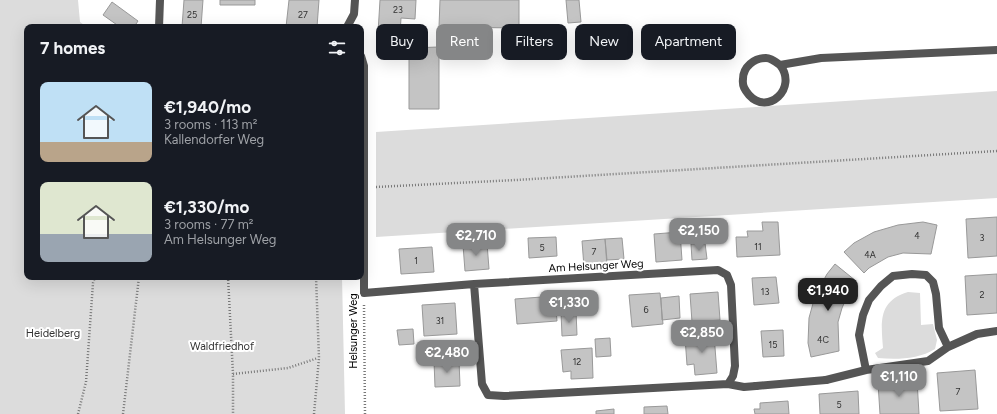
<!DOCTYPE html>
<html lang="en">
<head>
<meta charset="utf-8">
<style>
	:root { --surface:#171b24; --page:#242831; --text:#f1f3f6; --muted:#9ea1a6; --accent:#858687 }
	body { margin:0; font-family:Figtree,sans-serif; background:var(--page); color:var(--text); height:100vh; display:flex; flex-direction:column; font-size:15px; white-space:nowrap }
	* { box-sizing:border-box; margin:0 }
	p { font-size:13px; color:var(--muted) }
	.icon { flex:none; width:22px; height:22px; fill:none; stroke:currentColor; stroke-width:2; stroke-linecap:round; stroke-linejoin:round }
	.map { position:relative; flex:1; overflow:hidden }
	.details { position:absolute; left:24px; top:24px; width:340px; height:256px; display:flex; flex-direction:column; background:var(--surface); border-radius:8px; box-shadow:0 4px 16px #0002 }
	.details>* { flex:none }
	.hud { position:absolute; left:376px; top:24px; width:380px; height:36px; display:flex; gap:8px }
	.price { position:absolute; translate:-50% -34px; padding:0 9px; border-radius:8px; background:var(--accent); color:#fff; font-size:13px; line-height:26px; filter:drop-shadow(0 1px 2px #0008) }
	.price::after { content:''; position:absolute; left:50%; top:24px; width:12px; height:9px; margin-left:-6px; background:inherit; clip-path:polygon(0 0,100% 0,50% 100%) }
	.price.selected { background:#222; color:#fff }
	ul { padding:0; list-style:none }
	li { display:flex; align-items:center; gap:12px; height:100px; padding:0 16px }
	li span { display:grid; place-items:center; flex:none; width:112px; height:80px; border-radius:8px; color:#555 }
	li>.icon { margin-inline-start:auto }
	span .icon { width:48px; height:48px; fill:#fffc; stroke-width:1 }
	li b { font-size:17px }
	h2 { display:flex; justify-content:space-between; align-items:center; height:48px; padding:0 16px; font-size:17px }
	.tag { padding:0 14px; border-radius:8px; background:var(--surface); box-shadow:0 4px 16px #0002; font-size:14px; line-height:36px }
	.tag.selected { background:var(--accent); color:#fff }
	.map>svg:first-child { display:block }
</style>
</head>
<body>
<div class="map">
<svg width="997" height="414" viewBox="0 0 997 414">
	<rect width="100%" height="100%" fill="#fff"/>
	<!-- green -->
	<path fill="#dcdcdc" d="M0,0H78L80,22L87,27H27V277H342L345,414H0Z
		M997,91V198L376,237V132Z
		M908,292L920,293L921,325L933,324L937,340L935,349C919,359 897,360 878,358L875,353L883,348C881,322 878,301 908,292Z"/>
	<!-- building -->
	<path fill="#c4c4c4" stroke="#999" d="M184,0H203L201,27H182Z
		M220,0H255V5H220Z
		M289,0H319L317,27H286Z
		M380,0H416L415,19L401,18L400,34L378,33Z
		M440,0H519V28L439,27Z
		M566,0H579L581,22L568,23Z
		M112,2L138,21L134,27H120L103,15Z
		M439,47V109H409V48Z
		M997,217V256L968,258L966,219Z
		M762,222H778L780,255L737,257L736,237H748L747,231H763Z
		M923,222L937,225L931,254L903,253L888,257L869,268L864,273L844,252L854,243L874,232L898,225Z
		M680,232L682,260L656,262L654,234Z
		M556,237L557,256L529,258L528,238Z
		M622,238L624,259L607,260L605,239Z
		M605,239L607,266L584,267L582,241Z
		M487,243L489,269L465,271L463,245Z
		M705,243L707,259L692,260L691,244Z
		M432,247L434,272L401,274L399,249Z
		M835,264L856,281L850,290L842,308L838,322L839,351L811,357L808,343L809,318L815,296L827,274Z
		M997,274V313L967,315L965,276Z
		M776,277L779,303L754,305L752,278Z
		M718,292L720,320L692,322L690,294Z
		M660,293L663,324L632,327L629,295Z
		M555,296L557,321L517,324L515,299Z
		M679,296L680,318L662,320L661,298Z
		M455,303L457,334L424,336L422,305Z
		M576,311L577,335L562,336L561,312Z
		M413,329L414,344L399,345L397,330Z
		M783,330L784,356L763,357L761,331Z
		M714,335L717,373L695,375L694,364L687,365L685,337Z
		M610,338L611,356L596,357L595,339Z
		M592,348L593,378L571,379V371L563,372L561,350Z
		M459,360L460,386L435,387L434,361Z
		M975,370L978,409L940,411L937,373Z
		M917,380L919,414H880L878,383Z
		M858,391L859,414H820L819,394Z
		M788,401L789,414H755L754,409H760V403Z
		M667,406L668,414H644V407Z
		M614,409V414H596V411Z"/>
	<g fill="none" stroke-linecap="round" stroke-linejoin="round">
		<!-- path -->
		<path stroke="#777" stroke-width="2.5" stroke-dasharray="1 2" stroke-linecap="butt" d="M376,187L516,180L997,151
			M228,277L233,374V414
			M364,305L365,414
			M233,374L288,368L318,358
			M78,414L86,382L93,283L95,277
			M123,414L139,277
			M314,414L319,358L316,277"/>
		<!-- lane -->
		<path stroke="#555" stroke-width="8" d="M780,65C798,88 768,116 749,95C745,90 742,86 743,79C743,67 754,58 766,58C771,58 776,62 780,65L821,58L997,50
			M756,386L826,380"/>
		<!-- street -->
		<path stroke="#555" stroke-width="8" d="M159,27L160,0
			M347,27L354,14L355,0
			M361,56L364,66V293L474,284L718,270L727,275L731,285L735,366L733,376L728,384
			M474,284L482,384L488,395L504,396L728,384L744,387L756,386
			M866,370L859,335L863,315L869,300L881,286L893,276L912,274L926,275L933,282L936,294L939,328L948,347
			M826,380L866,370L928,361L948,347L977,334L997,331"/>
	</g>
	<g text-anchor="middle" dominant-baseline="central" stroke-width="4" stroke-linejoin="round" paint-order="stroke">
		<!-- number labels -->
		<g font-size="9" fill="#313131">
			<text x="398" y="9">23</text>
			<text x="192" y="14">25</text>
			<text x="303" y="14">27</text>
			<text x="917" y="235">4</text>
			<text x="982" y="237">3</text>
			<text x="758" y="246">11</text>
			<text x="542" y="247">5</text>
			<text x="594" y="251">7</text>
			<text x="870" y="254">4A</text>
			<text x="416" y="260">1</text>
			<text x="765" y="291">13</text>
			<text x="982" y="294">2</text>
			<text x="646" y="309">6</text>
			<text x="440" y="320">31</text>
			<text x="823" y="339">4C</text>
			<text x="773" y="344">15</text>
			<text x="577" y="361">12</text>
			<text x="958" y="391">7</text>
			<text x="839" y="404">5</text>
		</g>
		<!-- street labels -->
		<g font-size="11" fill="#000" stroke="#fff">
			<text transform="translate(596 266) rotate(-3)">Am Helsunger Weg</text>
			<text transform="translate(353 331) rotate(-90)">Helsunger Weg</text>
		</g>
		<!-- park labels -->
		<g font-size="11" fill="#333" stroke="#fff">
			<text x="53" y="333">Heidelberg</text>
			<text x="222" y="346">Waldfriedhof</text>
		</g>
	</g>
</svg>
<b class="price" style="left:699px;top:252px">€2,150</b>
<b class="price" style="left:476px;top:257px">€2,710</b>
<b class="price selected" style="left:828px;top:312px">€1,940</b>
<b class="price" style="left:569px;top:324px">€1,330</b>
<b class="price" style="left:702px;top:354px">€2,850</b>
<b class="price" style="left:447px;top:374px">€2,480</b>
<b class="price" style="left:899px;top:398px">€1,110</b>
<div class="hud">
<a class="tag">Buy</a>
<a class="tag selected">Rent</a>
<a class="tag">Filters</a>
<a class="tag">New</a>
<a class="tag">Apartment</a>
</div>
<section class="details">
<h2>7 homes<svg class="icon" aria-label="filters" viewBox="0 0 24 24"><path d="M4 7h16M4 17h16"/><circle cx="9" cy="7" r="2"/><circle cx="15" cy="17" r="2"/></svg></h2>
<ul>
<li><span style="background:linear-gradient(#bfe0f5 75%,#b9a48a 0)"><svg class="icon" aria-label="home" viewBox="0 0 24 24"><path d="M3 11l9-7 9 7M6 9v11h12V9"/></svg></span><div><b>€1,940/mo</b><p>3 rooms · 113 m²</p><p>Kallendorfer Weg</p></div></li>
<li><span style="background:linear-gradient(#dfe7d0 65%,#9aa5b1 0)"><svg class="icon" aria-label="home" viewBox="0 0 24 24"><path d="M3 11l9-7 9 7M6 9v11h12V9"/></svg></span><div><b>€1,330/mo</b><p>3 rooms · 77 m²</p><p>Am Helsunger Weg</p></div></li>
</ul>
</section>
</div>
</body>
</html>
